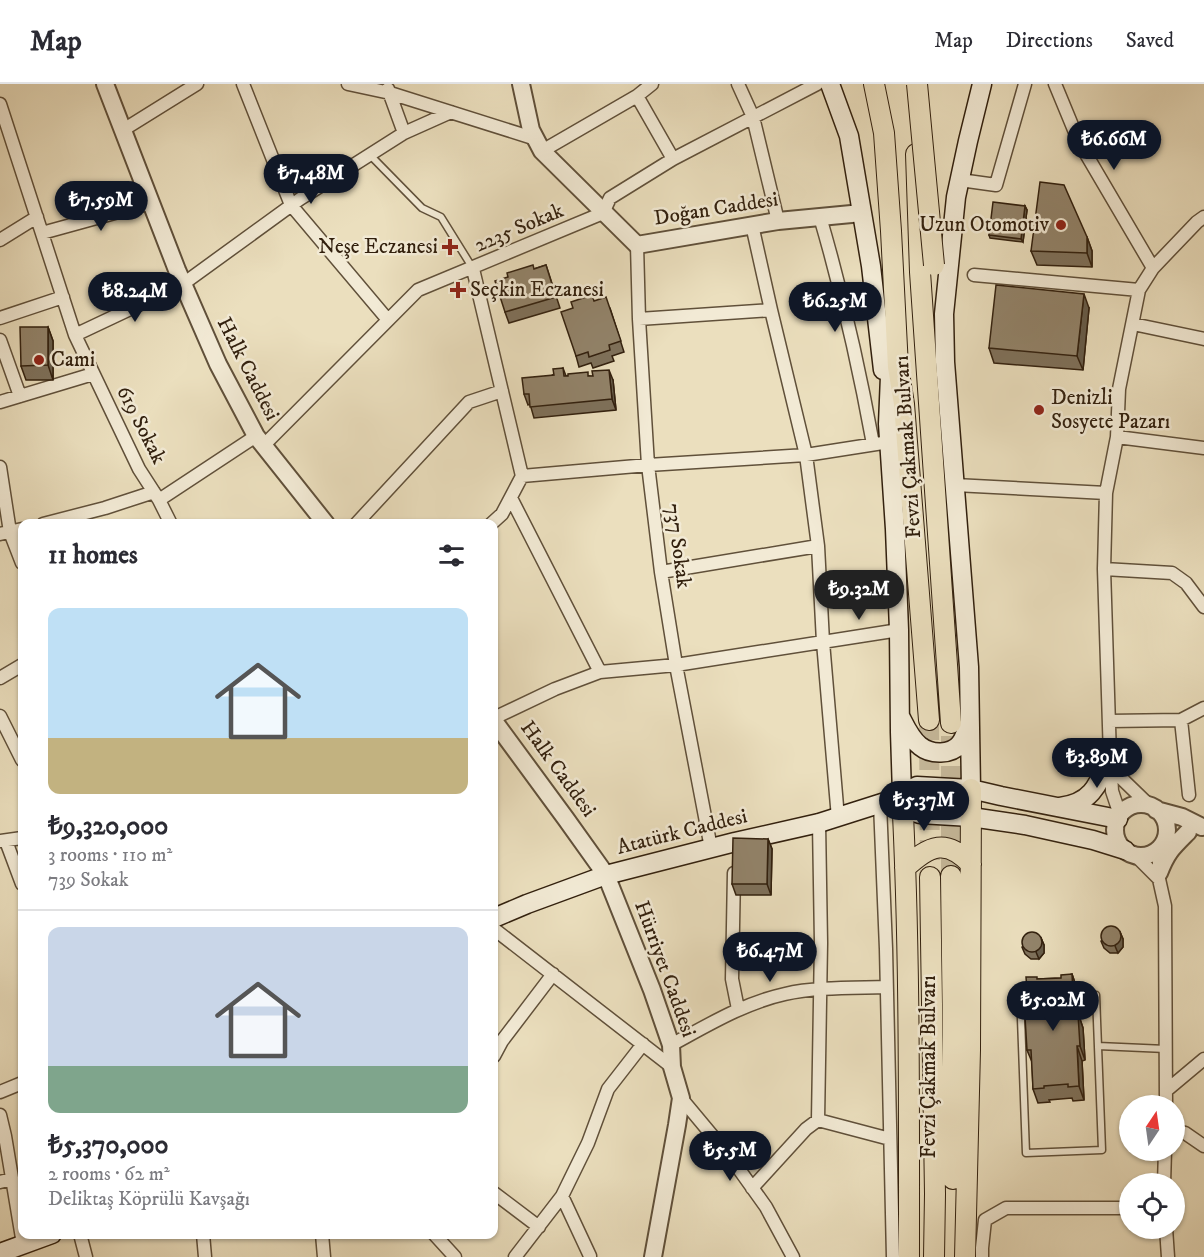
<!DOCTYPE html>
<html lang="en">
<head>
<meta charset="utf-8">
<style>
	:root { --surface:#fff; --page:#f2f2f3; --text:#2b2b33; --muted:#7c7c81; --line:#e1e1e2; --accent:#111827 }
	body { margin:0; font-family:"IM FELL DW Pica",serif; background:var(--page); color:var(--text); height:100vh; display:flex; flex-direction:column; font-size:22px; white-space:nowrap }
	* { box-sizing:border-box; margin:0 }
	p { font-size:20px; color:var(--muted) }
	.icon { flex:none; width:33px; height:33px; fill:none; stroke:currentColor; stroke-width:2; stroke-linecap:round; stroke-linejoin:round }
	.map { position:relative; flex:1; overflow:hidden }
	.sheet { position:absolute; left:18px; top:435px; width:480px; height:720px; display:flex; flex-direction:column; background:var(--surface); border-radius:12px; box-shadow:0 2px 4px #0004 }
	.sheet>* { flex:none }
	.needle { width:39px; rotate:13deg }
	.fabs { position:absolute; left:1119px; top:1011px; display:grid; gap:12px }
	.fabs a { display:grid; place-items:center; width:66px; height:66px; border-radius:50%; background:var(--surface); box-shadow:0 2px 4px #0004; font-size:30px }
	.price { position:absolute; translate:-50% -51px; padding:0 14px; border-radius:21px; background:var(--accent); color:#fff; font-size:20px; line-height:39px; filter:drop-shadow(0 2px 3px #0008) }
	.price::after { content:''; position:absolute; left:50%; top:36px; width:18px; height:14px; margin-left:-9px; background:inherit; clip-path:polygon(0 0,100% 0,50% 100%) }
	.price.on { background:#222; color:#fff }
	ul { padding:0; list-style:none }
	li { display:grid; align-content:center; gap:12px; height:318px; padding:0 30px }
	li+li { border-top:2px solid var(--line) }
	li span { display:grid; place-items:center; height:186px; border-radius:12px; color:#555 }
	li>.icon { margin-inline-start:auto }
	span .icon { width:108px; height:108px; fill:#fffc; stroke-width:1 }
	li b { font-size:26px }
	h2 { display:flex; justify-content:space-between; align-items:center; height:72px; padding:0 30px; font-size:26px }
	header { display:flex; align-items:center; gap:36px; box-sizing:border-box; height:84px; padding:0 30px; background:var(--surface); border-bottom:2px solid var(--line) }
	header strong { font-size:28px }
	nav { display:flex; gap:33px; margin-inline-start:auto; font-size:21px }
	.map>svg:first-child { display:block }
</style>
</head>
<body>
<header>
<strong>Map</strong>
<nav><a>Map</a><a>Directions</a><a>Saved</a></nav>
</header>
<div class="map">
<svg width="1204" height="1173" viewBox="0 0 1204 1173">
	<rect width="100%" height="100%" fill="#ebdfbe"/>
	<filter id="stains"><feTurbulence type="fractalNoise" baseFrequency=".00333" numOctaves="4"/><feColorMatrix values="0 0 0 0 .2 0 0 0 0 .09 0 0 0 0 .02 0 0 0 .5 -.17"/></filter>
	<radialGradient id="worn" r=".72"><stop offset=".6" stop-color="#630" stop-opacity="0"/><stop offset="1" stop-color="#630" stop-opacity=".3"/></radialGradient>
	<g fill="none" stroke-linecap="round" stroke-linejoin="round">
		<!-- primary-tunnel -->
		<path stroke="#c6b99b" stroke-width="20" stroke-dasharray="20 10" stroke-linecap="butt" d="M929,636L930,793
			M951,792V639"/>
		<defs>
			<path id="service" d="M370,71L422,124L441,133L472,183
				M1020,908L1026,1069L1102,1066L1096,911
				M1098,962L1166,965"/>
			<path id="minor" d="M243,0L291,121L388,236
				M348,0L390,9L536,55
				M738,0L753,33L778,137
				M1055,0L1079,58L1153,184
				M388,5L404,49
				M637,12L673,75
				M0,20L75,251L139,385L159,416L171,440
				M123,46L197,0
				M542,67L637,12L652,0
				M960,96L996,101L1025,0
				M820,133C842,208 859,283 873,360
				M752,141L771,226L806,371L818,462L823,558L838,734
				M42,149L151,119
				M0,156L37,133
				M637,161L639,235L648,381L661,488L676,581L711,764
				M473,185L522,392L502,430L491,440
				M974,191L1139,206
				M0,234L63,213
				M639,235L771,226
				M1133,240L1204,255
				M75,251L183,200L300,115L404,49L451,28
				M0,256L20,312
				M0,318L93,290
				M1117,353L1204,364
				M264,361L418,206L603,129L610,114L673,75L817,0
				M0,383L10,448L22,479
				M522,392L648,381L806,371L889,358
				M955,401L1106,409
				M511,414L600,588
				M159,416L256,352
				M43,440L105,424L154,408
				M356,440L469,318L502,307
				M0,450L22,445
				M1104,485L1172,489L1186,499L1204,523
				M661,488L818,462
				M0,594L22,581
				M0,632L22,676
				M494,634L555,605L600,588L676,581L899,546
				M1181,636L1189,711
				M1109,637L1181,636L1204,624
				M1113,680L1120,693L1150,722
				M880,720L886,865L893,1173
				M1120,731L1112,707L1110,673L1104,485L1106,409L1117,353L1119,305L1139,206L1153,184L1197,138L1204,133
				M0,757L22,754
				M6,757L22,800
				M1159,765V795L1165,822L1166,1022
				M1135,771L1159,795
				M734,789L732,895L738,925
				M494,845L672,983
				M671,961C708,941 744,919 785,910C815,903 854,904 886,903
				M494,972L502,957L553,890
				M1167,1006L1204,975
				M0,1008L22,999
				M681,1014L731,1074L766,1123L793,1173
				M0,1031L5,1052L23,1160
				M818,1036L890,1055
				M1174,1046L1185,1049L1204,1062
				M0,1098L12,1095
				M1164,1100L1165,1066
				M752,1104L806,1045L818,1036L821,859L819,739
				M494,1109L539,1143
				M562,1112L590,1172
				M1166,1144L1168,1173
				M80,1150L86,1173
				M203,1150L205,1173
				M322,1150L324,1173
				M434,1150L455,1173
				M515,1173L562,1112L588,1059L608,1005L643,960
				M982,1173V1164L985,1136L1006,1124H1130"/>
			<path id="tertiary" d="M105,0L177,186L218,280L256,352L326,440
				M521,0L531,46L542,67L637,161L778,137L862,129
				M494,637L566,735L606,791L652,906L671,961L672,983L681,1014L677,1041L653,1173
				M1115 746a26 26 0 1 1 52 0a26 26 0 1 1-52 0Z
				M1156,726L1182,733L1202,743
				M1159,789C1167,768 1172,764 1188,748"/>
			<path id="secondary" d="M830,0L849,52L871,182L883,286
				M891,268L888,340L895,445L899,546L900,648L902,710
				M901,634C906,644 911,655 920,662C931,671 951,671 960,660C964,655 966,648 968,642
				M971,705L969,583L945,278L944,230L956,113L968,57L982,0
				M890,720L920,730L971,733L1025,741L1093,756L1125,766
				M1060,723C1092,719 1098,701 1110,673
				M494,834L527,820L606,791L735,758L819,739L885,718L917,702L971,705L1001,712L1118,735
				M0,1169L52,1150"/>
			<path id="primary" d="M874,0L884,49L891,147L898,283L904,320L929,636
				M916,70L920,188L951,639
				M902,710C910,864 909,1019 909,1173
				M905,784C930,761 946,754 971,780
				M951,792L953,950V1095
				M930,793L935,1110L934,1173
				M965,1173L970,966L971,705"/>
		</defs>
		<!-- service casing -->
		<use href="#service" stroke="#60503a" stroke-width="9"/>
		<!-- minor casing -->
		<use href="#minor" stroke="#60503a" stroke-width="15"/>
		<!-- tertiary casing -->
		<use href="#tertiary" stroke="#60503a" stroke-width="20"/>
		<!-- secondary casing -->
		<use href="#secondary" stroke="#32200e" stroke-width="21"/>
		<!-- primary casing -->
		<use href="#primary" stroke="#32200e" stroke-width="22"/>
		<!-- service -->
		<use href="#service" stroke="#f2ead5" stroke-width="6"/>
		<!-- minor -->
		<use href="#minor" stroke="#f2ead5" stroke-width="12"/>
		<!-- tertiary -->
		<use href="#tertiary" stroke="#f2ead5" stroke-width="16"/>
		<!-- secondary -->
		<use href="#secondary" stroke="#f2ead5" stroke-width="18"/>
		<!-- primary -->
		<use href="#primary" stroke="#ebdfbe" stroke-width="20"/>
		<defs>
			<path id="primary-bridge" d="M917,0L934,181"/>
		</defs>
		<!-- primary-bridge casing -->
		<use href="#primary-bridge" stroke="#32200e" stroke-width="22" stroke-linecap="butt"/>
		<!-- primary-bridge -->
		<use href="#primary-bridge" stroke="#ebdfbe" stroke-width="20"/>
	</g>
	<!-- wall -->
	<path fill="#7e715b" stroke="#32200e" stroke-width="1.5" d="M1025,122L1027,126L1023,158L990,154L989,151Z
		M1087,153L1092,167V183L1037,181L1031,167Z
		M546,181L560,224L509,239L505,228L534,185Z
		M594,217L610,224L624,268L612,272L614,277L593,284L591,279L579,283L576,272L573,224Z
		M1089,224L1083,286L994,279L989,264Z
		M48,243L53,257V296H26L21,282Z
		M563,284L566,292H589L613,296L616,326L534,334L530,320L528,321L524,310Z
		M768,755L772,765L771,811H736L732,800Z
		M1120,848L1123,855V863L1118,869H1110L1104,864L1101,857Z
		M1041,854L1044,861V869L1039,875H1031L1025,870L1022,863Z
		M1072,890L1077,905L1079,932L1083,944L1085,976L1082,977L1084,1016L1073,1017L1072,1014L1049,1016L1050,1018L1038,1019L1033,1005L1032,978L1027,966L1029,933L1038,895L1061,894Z"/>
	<!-- shaded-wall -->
	<path fill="#665c4a" stroke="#32200e" stroke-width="1.5" d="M1025,122L1027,126L1023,158L1021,155Z
		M1087,153L1092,167V183L1087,169Z
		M1084,210L1089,224L1083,286L1077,272Z
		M48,243L53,257V296L48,281Z
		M609,286L613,296L616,326L612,315Z
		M768,755L772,765L771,811L767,800Z
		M1120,848L1123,855V863L1118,869L1115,862Z
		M1041,854L1044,861V869L1039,875L1036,868Z
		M1072,890L1077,905L1079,932L1083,944L1085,976L1080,962L1074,930Z
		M1077,962L1082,977L1084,1016L1079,1002Z"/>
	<!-- building -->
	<path fill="#92836a" stroke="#32200e" stroke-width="1.5" d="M1040,98L1064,101L1087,153V169L1031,167Z
		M993,118L1025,122L1021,155L989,151Z
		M533,181L534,185L546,181L556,213L505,228L495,197L508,193L507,189Z
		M996,201L1084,210L1077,272L989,264Z
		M592,211L594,217L606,213L621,257L609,261L610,266L589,273L588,268L576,272L561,228L573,224L571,218Z
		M20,243H48V281L21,282Z
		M563,284L564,292H568V290L588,288V292H593L592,287L609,286L612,315L530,323L529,310H524L522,294L554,291L553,285Z
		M733,754L768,755L767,800H732Z
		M1101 852a10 10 0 1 1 20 0a10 10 0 1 1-20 0Z
		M1022 858a10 10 0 1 1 20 0a10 10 0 1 1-20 0Z
		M1072,890L1074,930H1078L1080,962H1077L1079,1002L1068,1003V1000L1044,1002V1004L1033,1005L1031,966H1027L1025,933H1029L1026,893H1037V895L1061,894V891Z"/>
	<!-- markers -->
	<g fill="#8f2418" stroke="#f2ead5" stroke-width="2">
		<circle cx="1061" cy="141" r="6"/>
		<path d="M447 154h6v6h6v6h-6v6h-6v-6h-6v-6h6z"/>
		<path d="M455 197h6v6h6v6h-6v6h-6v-6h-6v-6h6z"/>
		<circle cx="39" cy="276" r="6"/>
		<circle cx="1039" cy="326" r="6"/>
	</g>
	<g text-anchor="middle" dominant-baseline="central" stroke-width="5" stroke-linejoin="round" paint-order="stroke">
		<!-- street labels -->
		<g font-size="21" fill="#32200e" stroke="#f2ead5">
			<text transform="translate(716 125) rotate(-9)">Doğan Caddesi</text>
			<text transform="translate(519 144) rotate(-23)">2235 Sokak</text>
			<text transform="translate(248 285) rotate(63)">Halk Caddesi</text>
			<text transform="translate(141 341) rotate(63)">619 Sokak</text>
			<text transform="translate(908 363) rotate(-94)">Fevzi Çakmak Bulvarı</text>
			<text transform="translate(678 462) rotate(82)">737 Sokak</text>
			<text transform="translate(558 685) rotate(54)">Halk Caddesi</text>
			<text transform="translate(682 748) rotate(-14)">Atatürk Caddesi</text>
			<text transform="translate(665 885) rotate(70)">Hürriyet Caddesi</text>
			<text transform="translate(929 983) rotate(-90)">Fevzi Çakmak Bulvarı</text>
		</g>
		<!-- poi labels -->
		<g font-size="21" fill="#32200e" stroke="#f2ead5" text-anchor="start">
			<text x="1049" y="141" text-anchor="end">Uzun Otomotiv</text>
			<text x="438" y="163" text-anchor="end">Neşe Eczanesi</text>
			<text x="470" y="206">Seçkin Eczanesi</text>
			<text x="51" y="276">Cami</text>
			<text x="1051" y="314">Denizli<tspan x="1051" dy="24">Sosyete Pazarı</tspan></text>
		</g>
	</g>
	<rect width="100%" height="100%" filter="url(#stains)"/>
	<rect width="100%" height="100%" fill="url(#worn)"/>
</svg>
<div class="fabs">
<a><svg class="needle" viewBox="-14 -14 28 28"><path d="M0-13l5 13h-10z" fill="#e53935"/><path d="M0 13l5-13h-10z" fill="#7c7c81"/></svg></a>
<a><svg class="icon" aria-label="locate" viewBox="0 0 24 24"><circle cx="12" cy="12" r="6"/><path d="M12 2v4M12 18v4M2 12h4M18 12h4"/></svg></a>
</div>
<b class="price" style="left:1114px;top:87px">₺6.66M</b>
<b class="price" style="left:311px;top:121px">₺7.48M</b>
<b class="price" style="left:101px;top:148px">₺7.59M</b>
<b class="price" style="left:135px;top:239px">₺8.24M</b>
<b class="price" style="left:835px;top:249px">₺6.25M</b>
<b class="price on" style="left:859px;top:537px">₺9.32M</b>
<b class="price" style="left:1097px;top:705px">₺3.89M</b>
<b class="price" style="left:924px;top:748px">₺5.37M</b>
<b class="price" style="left:770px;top:899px">₺6.47M</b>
<b class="price" style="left:1053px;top:948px">₺5.02M</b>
<b class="price" style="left:730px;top:1098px">₺5.5M</b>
<section class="sheet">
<h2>11 homes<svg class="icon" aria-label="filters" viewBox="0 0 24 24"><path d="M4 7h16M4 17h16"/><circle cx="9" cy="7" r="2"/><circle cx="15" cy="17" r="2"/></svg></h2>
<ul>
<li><span style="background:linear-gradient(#bfe0f5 70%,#c2b280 0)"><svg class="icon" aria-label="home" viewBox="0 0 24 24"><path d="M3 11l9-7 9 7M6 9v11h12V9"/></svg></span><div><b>₺9,320,000</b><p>3 rooms · 110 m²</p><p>739 Sokak</p></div></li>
<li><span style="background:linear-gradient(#c9d6e8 75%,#7fa58c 0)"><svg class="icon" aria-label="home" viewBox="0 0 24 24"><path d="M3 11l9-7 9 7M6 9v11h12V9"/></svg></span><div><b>₺5,370,000</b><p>2 rooms · 62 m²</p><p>Deliktaş Köprülü Kavşağı</p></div></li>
</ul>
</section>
</div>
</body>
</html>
